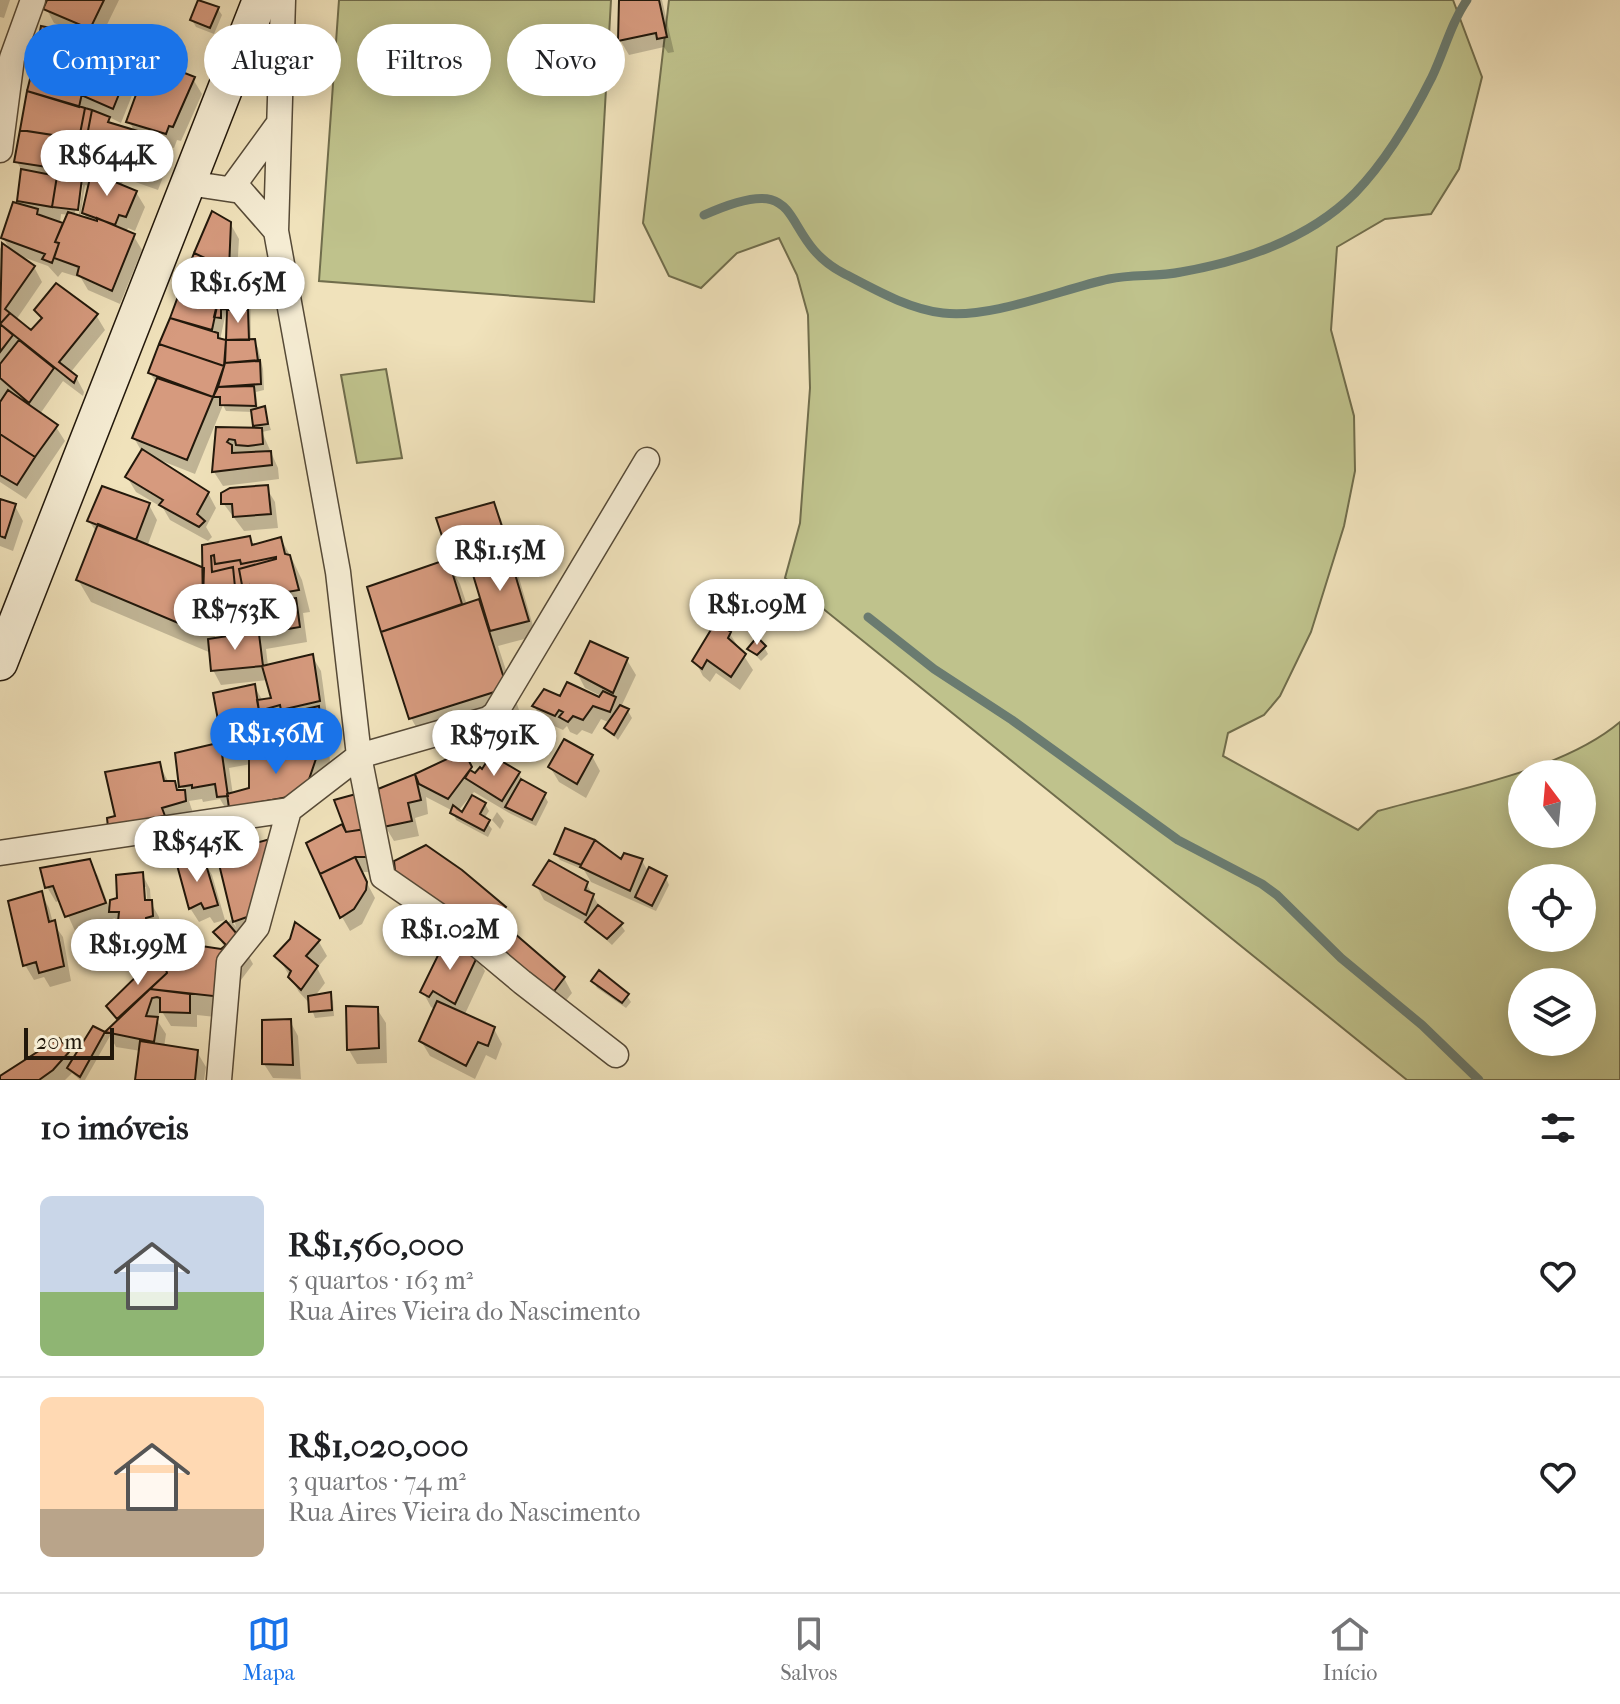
<!DOCTYPE html>
<html lang="pt">
<head>
<meta charset="utf-8">
<style>
	:root { --surface:#fff; --page:#f6f6f6; --text:#202124; --muted:#757577; --line:#e0e0e0; --accent:#1a73e8 }
	body { margin:0; font-family:"IM FELL French Canon",serif; background:var(--page); color:var(--text); height:100vh; display:flex; flex-direction:column; font-size:30px; white-space:nowrap }
	* { box-sizing:border-box; margin:0 }
	p { font-size:26px; color:var(--muted) }
	.icon { flex:none; width:44px; height:44px; fill:none; stroke:currentColor; stroke-width:2; stroke-linecap:round; stroke-linejoin:round }
	.map { position:relative; height:1080px; overflow:hidden }
	.panel { display:flex; flex-direction:column; background:var(--surface); flex:1 }
	.panel>* { flex:none }
	.top-card { position:absolute; left:24px; top:24px; width:800px; height:72px; display:flex; gap:16px }
	.needle { width:52px; rotate:344deg }
	.buttons { position:absolute; left:1508px; top:760px; display:grid; gap:16px }
	.buttons a { display:grid; place-items:center; width:88px; height:88px; border-radius:50%; background:var(--surface); box-shadow:0 4px 20px #0003; font-size:40px }
	.scale { position:absolute; left:24px; bottom:20px; width:90px; box-sizing:border-box; padding-left:8px; border:4px solid #22180b; border-top:0; font-size:22px; line-height:28px; white-space:nowrap; color:#22180b; -webkit-text-stroke:6px #f5ecd3; paint-order:stroke }
	.price { position:absolute; translate:-50% -68px; padding:0 18px; border-radius:28px; background:#fff; color:#222; font-size:26px; line-height:52px; filter:drop-shadow(0 2px 4px #0008) }
	.price::after { content:''; position:absolute; left:50%; top:48px; width:24px; height:18px; margin-left:-12px; background:inherit; clip-path:polygon(0 0,100% 0,50% 100%) }
	.price.current { background:var(--accent); color:#fff }
	ul { padding:0; list-style:none }
	li { display:flex; align-items:center; gap:24px; height:200px; padding:0 40px }
	li+li { border-top:2px solid var(--line) }
	li span { display:grid; place-items:center; flex:none; width:224px; height:160px; border-radius:12px; color:#555 }
	li>.icon { margin-inline-start:auto }
	span .icon { width:96px; height:96px; fill:#fffc; stroke-width:1 }
	li b { font-size:34px }
	h2 { display:flex; justify-content:space-between; align-items:center; height:96px; padding:0 40px; font-size:34px }
	.tag { padding:0 28px; border-radius:36px; background:var(--surface); box-shadow:0 4px 20px #0003; font-size:28px; line-height:72px }
	.tag.current { background:var(--accent); color:#fff }
	.dock { display:flex; justify-content:space-around; align-items:center; height:112px; border-top:2px solid var(--line); background:var(--surface); font-size:22px; color:var(--muted) }
	.dock a { display:grid; justify-items:center; gap:4px }
	.dock .current { color:var(--accent) }
	.map>svg:first-child { display:block }
</style>
</head>
<body>
<div class="map">
<svg width="1620" height="1080" viewBox="0 0 1620 1080">
	<rect width="100%" height="100%" fill="#f0e2bb"/>
	<filter id="stains"><feTurbulence type="fractalNoise" baseFrequency=".0025" numOctaves="4"/><feColorMatrix values="0 0 0 0 .2 0 0 0 0 .09 0 0 0 0 .02 0 0 0 .5 -.17"/></filter>
	<radialGradient id="worn" r=".72"><stop offset=".6" stop-color="#630" stop-opacity="0"/><stop offset="1" stop-color="#630" stop-opacity=".3"/></radialGradient>
	<!-- green -->
	<path fill="#bfc28c" stroke="#706d4c" stroke-width="2" fill-rule="evenodd" d="M339,0H611L594,302L319,281Z
		M669,0H1453L1482,77L1459,169L1431,214L1385,219L1337,247L1331,330L1354,416L1355,471L1344,526L1311,632L1280,696L1264,715L1228,733L1223,756L1358,830L1378,811C1452,790 1561,772 1620,722V1080H1407L785,578L800,523L810,388L808,315L797,275L779,238L737,253L701,288L669,276L643,223ZM1522,774H1582V834H1522ZM1522,878H1582V938H1522ZM1522,982H1582V1042H1522Z
		M386,369L402,458L357,463L341,375Z"/>
	<!-- shadow -->
	<path fill="#0003" fill-rule="evenodd" d="M0,0H10L4,18L0,17Z
		M50,0H119L100,39L134,53L143,68L121,123L107,116L112,125L135,132L129,121L193,79L202,94L181,141L177,140L174,148L164,145L171,156L158,190L124,178L121,187L136,192L145,207L135,231L128,228L126,232L133,235L142,250L120,304L88,290L81,278L62,272L58,277L48,266L20,256L34,267L42,282L16,320L31,333L42,320L37,311L96,315L105,330L70,373L76,377L84,392L83,396L63,381L40,414L56,427L65,441L26,499L0,482V249L2,245L11,251L3,238L22,207L19,201L23,172L17,162L78,33L54,23L46,8ZM79,185H83L78,220H74ZM85,185L90,186L85,211L82,210L88,220L80,218ZM61,214L69,215L64,225L60,224Z
		M621,0H662L674,52L668,53L664,47L629,55L620,40Z
		M218,9L222,15L214,34L196,27L192,20Z
		M213,214L230,223L239,239L237,272H241L250,287L251,342L254,341L258,348L263,369L264,390L256,392L258,410L264,408L271,430L262,432L278,468L279,479L223,486L214,472L218,429L257,430L253,412L226,411L223,405L195,474L157,459L208,493L216,508L206,527L212,537L208,541L170,520L163,508L136,492L127,477L142,452L134,438L157,384L150,373ZM226,312L229,313L227,342L220,340Z
		M266,487L275,502L278,528L244,531L223,503Z
		M0,501L15,506L23,521L13,551L0,546Z
		M493,504L501,519L514,560L511,561L517,571L536,636L498,646L519,710L424,741L411,718L369,588L447,562L460,584L467,605L478,602L485,614L481,564L477,556L456,562L448,548Z
		M149,505L157,520L147,547L206,571L249,539L253,547L281,539L293,561L302,580L310,612L303,613L307,642L266,649L268,666L312,656L321,671L327,715L323,716L326,723L330,761L312,808L239,822L227,811L220,799L203,802L202,799L189,801L194,816L170,822L117,818L159,764L169,783H174L179,792H185L181,786L224,743L254,686L263,701L273,700L268,680L221,685L213,670L211,653L91,602L78,580L97,533L89,521ZM242,625L243,636L215,640V630ZM284,721H286L289,752L254,757L250,728ZM251,764V789L233,795L229,768Z
		M730,634L753,670L740,690L716,673L710,682L703,676L695,661Z
		M764,647L768,654L761,661L750,649Z
		M627,660L636,675L621,707L628,711L632,718L618,740L607,728L610,723L601,719L592,734L582,730L577,735L570,732L567,726L563,730L543,721L534,706L561,699H600L601,696L585,688L577,673Z
		M463,753L476,776L483,771L492,758L519,774L525,784L544,795L548,802L536,826L511,814L474,792L458,811L463,815L485,804L489,811L484,819L492,829L488,837L456,820L453,811L426,797L428,814L415,818L419,836L394,841L385,826L380,790Z
		M592,756L600,771L586,798L559,782L550,767Z
		M337,802L379,872H361L375,898L362,924L350,931L342,917L349,836Z
		M497,812L504,821L500,829L492,820Z
		M566,830L594,842L622,862L642,861L649,873L666,878L669,885L656,911L591,882L584,870L560,860L556,854Z
		M278,856L271,926L251,933L244,948L253,964L238,984L234,1019L197,1015V1027L171,1026L161,1010L157,1020L166,1034L164,1047L197,1052L206,1067L204,1080H137L141,1051L116,1047L110,1036L85,1080H80L72,1073L65,1080H0L68,1052L73,1062L94,1029L105,1035L118,1022L109,1006L160,969L152,944L128,945L115,918L75,931L61,900L56,902L47,887L89,861L98,876L111,913L112,902L119,900L142,874L150,889L151,903L159,917L160,930L187,946L222,951L225,948L216,932L231,920L236,927L227,893ZM142,887H146L148,909L144,910Z
		M203,860L212,875L225,920L214,923L210,917L199,922L190,908Z
		M586,883L600,908L621,925L625,931L612,945L590,925L544,900L536,885Z
		M41,893L49,908L53,923L63,937L71,981L50,987L44,977L34,980L25,965Z
		M412,902L504,908L517,930L514,935L564,978L572,993L560,1008Z
		M296,925L319,942L327,956L317,968L325,983L315,996L329,994L333,1001L334,1016L315,1018L310,1004L299,992L277,955L292,940Z
		M477,957L485,971L464,1016L494,1029L502,1044L496,1060L486,1055L475,1079L430,1056L421,1041L436,1010L431,1007L423,992Z
		M593,981L627,996L631,1002L626,1008L597,988Z
		M377,1009L386,1023L387,1063L357,1064L349,1050Z
		M290,1021L298,1036L301,1079L273,1078L264,1064Z"/>
	<g fill="none" stroke-linecap="round" stroke-linejoin="round">
		<!-- stream -->
		<path stroke="#6a7b70" stroke-width="9" d="M704,215C813,166 774,237 843,273C874,289 908,309 943,313C991,319 1062,289 1109,279C1132,274 1158,277 1181,272C1244,261 1309,239 1355,193C1386,161 1412,117 1432,77C1444,52 1451,23 1467,0
			M868,617L934,669L1012,720L1178,840L1262,884L1277,895L1341,958L1422,1025L1479,1080"/>
	</g>
	<!-- building -->
	<path fill="#d69a7e" stroke="#22180b" stroke-width="2" d="M47,0H104L90,29L43,9Z
		M198,0L219,7L210,28L190,20Z
		M619,0H659L667,37L657,39L656,33L618,41Z
		M41,26L101,38L88,81L34,63Z
		M101,38L136,52L113,109L81,95Z
		M149,59L195,77L173,127L169,126L166,134L126,122Z
		M34,63L85,80L79,107L27,91Z
		M27,91L85,108L79,139L20,130Z
		M85,108L92,110L80,172L14,162L20,130L79,139Z
		M92,110L110,117L108,122L164,139L150,176L116,164L112,174L92,169L91,174L80,172Z
		M21,169L57,176L52,207L17,201Z
		M92,169L112,174L110,180L137,191L126,217L119,215L115,225L82,213Z
		M57,176L82,178L78,210L52,207Z
		M13,202L38,209L37,214L63,223L55,242L59,243L52,263L42,259L45,254L1,238Z
		M212,211L231,222L229,269L194,253Z
		M68,212L97,221V218L135,234L112,291L77,275L79,267L54,258L59,243L55,242Z
		M2,243L35,266L5,309L10,313L0,324Z
		M194,253L229,269L242,270L241,284H227L226,291L220,292L212,330L170,318Z
		M56,283L98,314L59,362L77,376L74,383L0,324L10,313L31,330L42,318L34,310Z
		M248,290V310L221,309V318L214,317L220,292Z
		M227,310H248L249,340H226Z
		M170,318L218,333V338L226,340L224,366L159,344Z
		M0,324L13,335L0,352Z
		M255,339L258,361L225,363L226,340Z
		M19,340L54,368L29,403L0,378V364Z
		M159,344L224,366L213,397L148,373Z
		M260,360L261,384L218,387L225,363Z
		M157,378L213,397L187,460L132,438Z
		M254,386L256,406L220,405V397H213L218,387Z
		M8,390L58,425L35,457L0,434V402Z
		M265,406L268,424L253,426L251,410Z
		M216,427L262,428L263,444L248,446L236,445L235,440L229,439L227,442L232,445V453L271,451L272,465L212,472Z
		M0,434L35,457L17,485L0,475Z
		M142,449L209,492L197,514L205,521L199,527L159,505L163,500L125,477Z
		M268,485L271,514L233,517L232,504H221V493L230,488Z
		M102,486L150,503L136,540L87,521Z
		M0,499L16,504L5,538L0,536Z
		M494,502L508,545L473,555L469,542L446,548L436,518Z
		M98,524L204,568L202,633L76,580Z
		M250,536L252,545L281,537L285,554L290,555L299,590L253,598L249,585L246,586L248,599L203,608L202,545Z
		M509,554L529,621L490,631L470,565Z
		M214,555L215,564L240,560L241,564L276,557V559L239,569L242,585L235,587L233,567L212,572L211,556Z
		M448,559L462,604L381,632L367,587Z
		M296,598L300,627L259,634H241L240,620L258,618L256,602Z
		M479,599L507,688L409,719L381,632Z
		M715,623L731,632L728,638L746,654L731,677L707,660L702,669L692,661Z
		M241,634H259L263,666L211,671L208,639Z
		M757,637L766,646L757,655L747,649Z
		M590,641L628,658L613,693L575,673Z
		M313,654L320,701L281,710L280,705L259,711L257,700L271,698L262,666Z
		M567,682L599,697L603,691L616,697L610,712L593,706L583,720L573,716L568,722L559,717L563,712L559,710L555,716L532,706L544,689L560,696Z
		M255,684L259,711L243,713L248,749L222,754L228,796L217,797L215,784L192,788V785L179,787L175,753L222,742L213,693Z
		M620,705L629,709L614,735L604,728Z
		M319,706L323,747L287,750L283,714Z
		M564,739L593,755L577,784L548,767Z
		M320,747L304,794L229,808L227,794L249,788V755Z
		M464,751L472,767L448,799L419,784L415,774Z
		M491,755L520,772L502,801L465,778L470,770L475,773L480,767L482,769Z
		M160,762L164,781H175L177,790H185L186,801L162,808L165,816L108,827L107,818L115,816L105,772Z
		M415,774L421,800L408,803L412,821L383,827L378,789Z
		M521,779L546,793L532,820L505,807Z
		M356,794L366,829L346,832L334,800Z
		M472,795L486,803L480,814L490,820L484,831L450,813L453,805L462,812Z
		M342,824L346,832L366,829L372,857H355L320,874L306,843Z
		M565,828L595,840L581,865L554,854Z
		M270,839L264,911L233,922L218,860L245,855L242,847Z
		M595,840L621,859L624,853L643,859L630,891L580,867Z
		M426,845L462,870L506,907L498,918H494L485,927L458,909L450,920L396,879L394,861Z
		M355,857L367,882L366,890L354,909L340,918L320,874Z
		M204,858L218,905L204,909L201,903L189,909L177,865Z
		M90,859L106,903L65,917L53,886L45,888L40,868Z
		M549,860L588,882L585,890L594,894L586,915L533,885Z
		M649,867L667,876L652,906L635,897Z
		M143,872L145,900H152L153,916L146,918L147,929L117,931L119,912H109L110,900L117,898L116,875Z
		M42,891L49,922L55,920L64,966L39,973L36,962L23,966L8,901Z
		M598,905L623,923L607,939L585,922Z
		M171,921L188,944L221,949L226,945L213,932L226,921L242,940L222,997L150,989L167,973L163,960L157,962L147,936Z
		M295,922L320,940L306,956L318,966L301,990L288,977L291,971L274,956L290,939Z
		M514,933L565,977L551,995L500,948Z
		M446,939L478,955L455,1004L433,991L429,997L420,992Z
		M154,955L157,962L163,960L167,973L117,1019L106,1006L146,967L143,963Z
		M599,970L629,994L622,1003L591,981Z
		M150,989L190,994V1013L160,1012V998L157,997L152,998L146,1016L158,1017L154,1042L105,1032Z
		M331,992L332,1010L309,1012L308,996Z
		M437,1001L495,1027L488,1046L478,1042L466,1066L419,1041Z
		M346,1006L378,1007L379,1048L347,1050Z
		M291,1019L293,1065L262,1064V1020Z
		M93,1026L105,1032L80,1077L67,1068Z
		M59,1038L70,1051L53,1070L39,1080H0V1076Z
		M140,1041L198,1050L195,1080H135Z"/>
	<g fill="none" stroke-linecap="round" stroke-linejoin="round">
		<defs>
			<path id="street" d="M236,61L280,83
				M0,150L12,58L33,0
				M188,183L241,191L276,231L338,572L359,756L383,877L461,931L522,982L616,1055
				M231,189L279,123
				M276,231L283,0
				M0,853L289,810L359,756L488,719L495,714L647,460
				M219,1080L229,962L257,927L289,810"/>
			<path id="secondary" d="M0,663L260,0"/>
		</defs>
		<!-- street casing -->
		<use href="#street" stroke="#564a37" stroke-width="27"/>
		<!-- secondary casing -->
		<use href="#secondary" stroke="#22180b" stroke-width="37"/>
		<!-- street -->
		<use href="#street" stroke="#f5ecd3" stroke-width="24"/>
		<!-- secondary -->
		<use href="#secondary" stroke="#f5ecd3" stroke-width="34"/>
	</g>
	<rect width="100%" height="100%" filter="url(#stains)"/>
	<rect width="100%" height="100%" fill="url(#worn)"/>
</svg>
<div class="buttons">
<a><svg class="needle" viewBox="-14 -14 28 28"><path d="M0-13l5 13h-10z" fill="#e53935"/><path d="M0 13l5-13h-10z" fill="#757577"/></svg></a>
<a><svg class="icon" aria-label="locate" viewBox="0 0 24 24"><circle cx="12" cy="12" r="6"/><path d="M12 2v4M12 18v4M2 12h4M18 12h4"/></svg></a>
<a><svg class="icon" aria-label="layers" viewBox="0 0 24 24"><path d="M12 4l9 5-9 5-9-5zM3 14l9 5 9-5"/></svg></a>
</div>
<div class="scale">20 m</div>
<b class="price" style="left:107px;top:198px">R$644K</b>
<b class="price" style="left:238px;top:325px">R$1.65M</b>
<b class="price" style="left:500px;top:593px">R$1.15M</b>
<b class="price" style="left:757px;top:647px">R$1.09M</b>
<b class="price" style="left:235px;top:652px">R$753K</b>
<b class="price current" style="left:276px;top:776px">R$1.56M</b>
<b class="price" style="left:494px;top:778px">R$791K</b>
<b class="price" style="left:197px;top:884px">R$545K</b>
<b class="price" style="left:450px;top:972px">R$1.02M</b>
<b class="price" style="left:138px;top:987px">R$1.99M</b>
<div class="top-card">
<a class="tag current">Comprar</a>
<a class="tag">Alugar</a>
<a class="tag">Filtros</a>
<a class="tag">Novo</a>
</div>
</div>
<section class="panel">
<h2>10 imóveis<svg class="icon" aria-label="filters" viewBox="0 0 24 24"><path d="M4 7h16M4 17h16"/><circle cx="9" cy="7" r="2"/><circle cx="15" cy="17" r="2"/></svg></h2>
<ul>
<li><span style="background:linear-gradient(#c9d6e8 60%,#8fb573 0)"><svg class="icon" aria-label="home" viewBox="0 0 24 24"><path d="M3 11l9-7 9 7M6 9v11h12V9"/></svg></span><div><b>R$1,560,000</b><p>5 quartos · 163 m²</p><p>Rua Aires Vieira do Nascimento</p></div><svg class="icon" aria-label="heart" viewBox="0 0 24 24"><path d="M12 20l-8-8c-3-5 5-10 8-4 3-6 11-1 8 4z"/></svg></li>
<li><span style="background:linear-gradient(#ffd9b3 70%,#b9a48a 0)"><svg class="icon" aria-label="home" viewBox="0 0 24 24"><path d="M3 11l9-7 9 7M6 9v11h12V9"/></svg></span><div><b>R$1,020,000</b><p>3 quartos · 74 m²</p><p>Rua Aires Vieira do Nascimento</p></div><svg class="icon" aria-label="heart" viewBox="0 0 24 24"><path d="M12 20l-8-8c-3-5 5-10 8-4 3-6 11-1 8 4z"/></svg></li>
</ul>
</section>
<nav class="dock">
<a class="current"><svg class="icon" aria-label="map" viewBox="0 0 24 24"><path d="M3 6l6-2 6 2 6-2v14l-6 2-6-2-6 2zM9 4v14M15 6v14"/></svg>Mapa</a>
<a><svg class="icon" aria-label="saved" viewBox="0 0 24 24"><path d="M7 4h10v16l-5-4-5 4z"/></svg>Salvos</a>
<a><svg class="icon" aria-label="home" viewBox="0 0 24 24"><path d="M3 11l9-7 9 7M6 9v11h12V9"/></svg>Início</a>
</nav>
</body>
</html>
